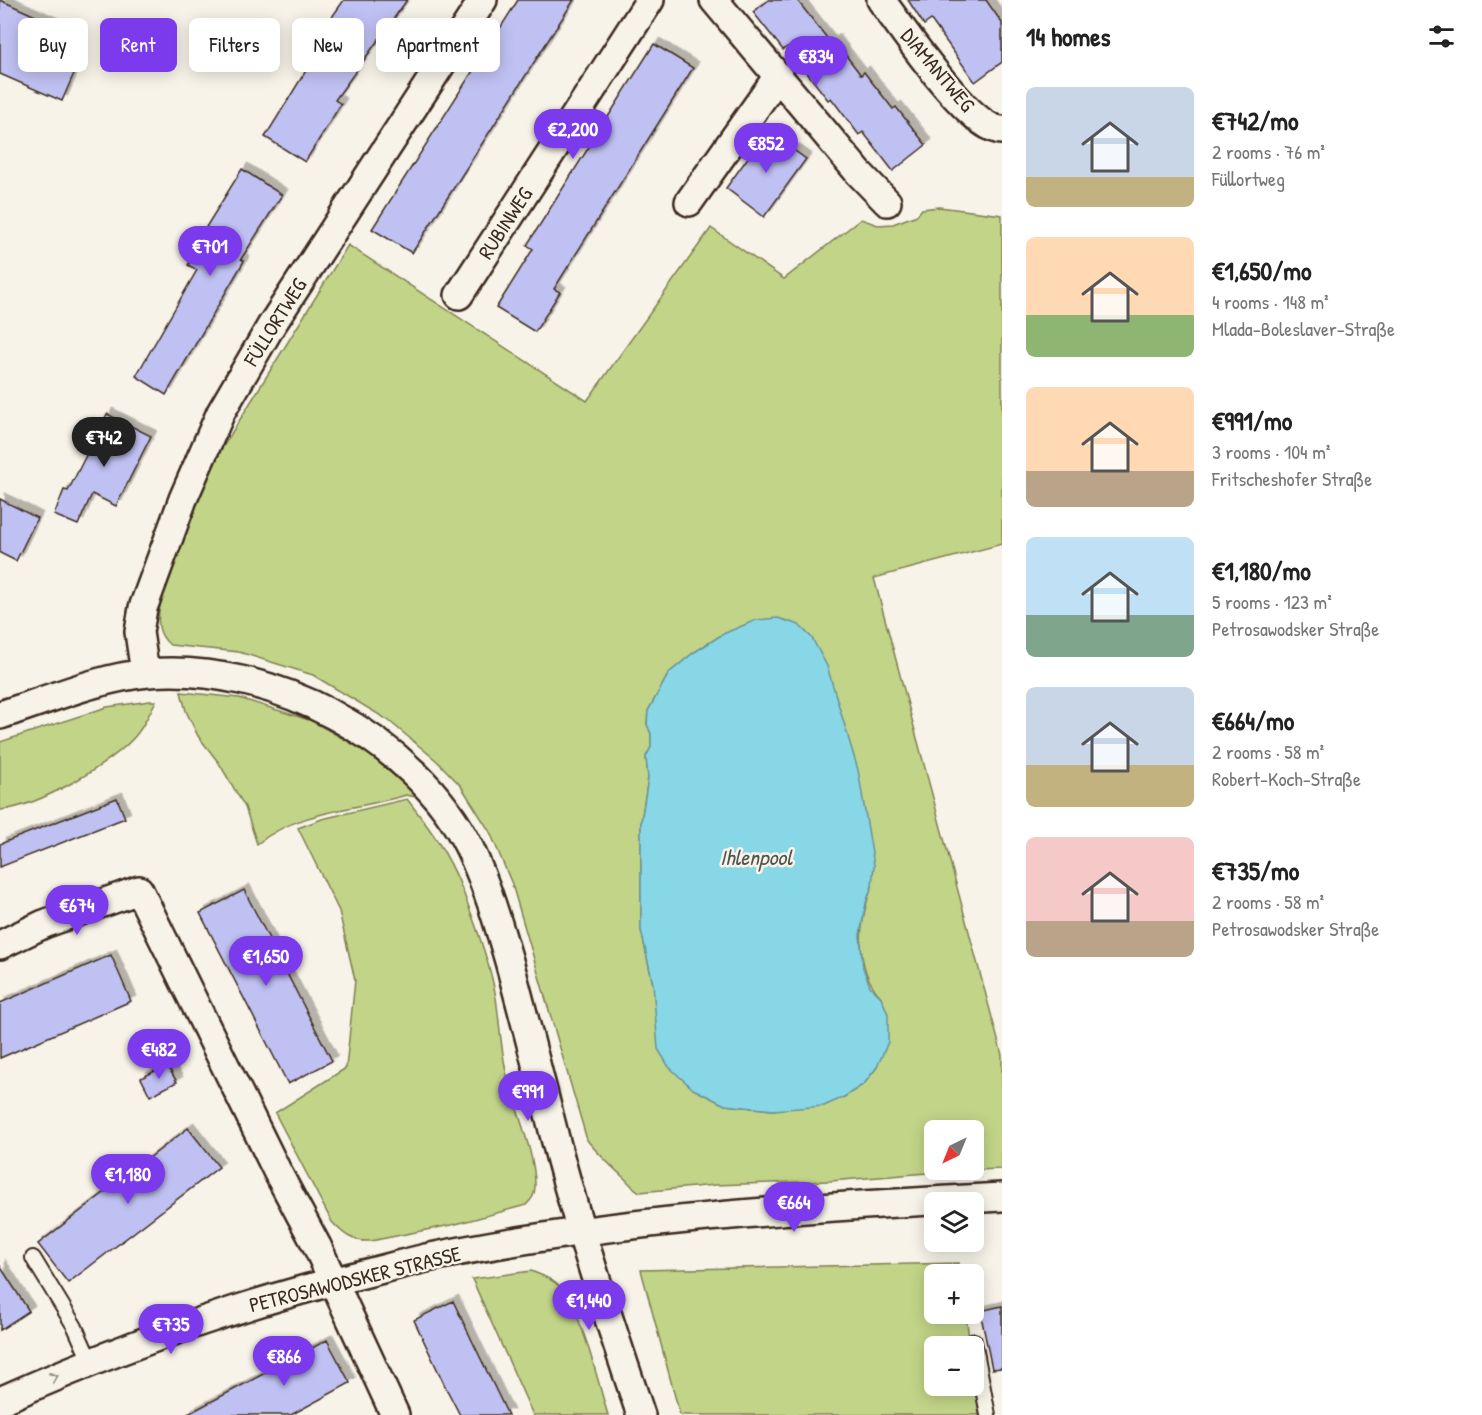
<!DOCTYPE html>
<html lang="en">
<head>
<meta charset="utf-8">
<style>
	:root { --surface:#fff; --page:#f6f6f6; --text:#222; --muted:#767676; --accent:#7c3aed }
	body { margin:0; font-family:"Patrick Hand",sans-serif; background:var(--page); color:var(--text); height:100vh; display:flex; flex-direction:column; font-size:22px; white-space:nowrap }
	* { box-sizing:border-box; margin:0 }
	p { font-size:20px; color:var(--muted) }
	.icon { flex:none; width:33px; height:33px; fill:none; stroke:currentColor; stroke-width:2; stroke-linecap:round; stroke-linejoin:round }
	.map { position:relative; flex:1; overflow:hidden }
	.details { display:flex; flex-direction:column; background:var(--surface); width:480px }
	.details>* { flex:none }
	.top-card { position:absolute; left:18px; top:18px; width:570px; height:54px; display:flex; gap:12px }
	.needle { width:39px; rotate:223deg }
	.tools { position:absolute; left:924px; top:1120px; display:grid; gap:12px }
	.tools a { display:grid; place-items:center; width:60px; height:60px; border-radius:9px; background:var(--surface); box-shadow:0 3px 15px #0003; font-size:30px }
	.price { position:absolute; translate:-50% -51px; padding:0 14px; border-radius:21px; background:var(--accent); color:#fff; font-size:20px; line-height:39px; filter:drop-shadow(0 2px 3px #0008) }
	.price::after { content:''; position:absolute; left:50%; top:36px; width:18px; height:14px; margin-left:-9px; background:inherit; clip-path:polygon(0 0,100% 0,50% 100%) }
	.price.on { background:#222; color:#fff }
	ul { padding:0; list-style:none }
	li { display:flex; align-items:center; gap:18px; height:150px; padding:0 24px }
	li span { display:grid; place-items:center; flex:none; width:168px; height:120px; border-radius:9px; color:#555 }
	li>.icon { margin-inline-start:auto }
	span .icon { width:72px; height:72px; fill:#fffc; stroke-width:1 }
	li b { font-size:26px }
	h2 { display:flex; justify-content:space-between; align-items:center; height:72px; padding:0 24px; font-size:26px }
	.tag { padding:0 21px; border-radius:9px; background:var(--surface); box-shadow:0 3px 15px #0003; font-size:21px; line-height:54px }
	.tag.on { background:var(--accent); color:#fff }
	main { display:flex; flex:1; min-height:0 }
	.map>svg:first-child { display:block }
</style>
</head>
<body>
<main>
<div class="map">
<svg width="1002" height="1415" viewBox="0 0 1002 1415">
	<defs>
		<filter id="shadow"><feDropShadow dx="5.5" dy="-5.5" stdDeviation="0" flood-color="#0004"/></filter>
	</defs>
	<rect width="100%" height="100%" fill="#f7f3e8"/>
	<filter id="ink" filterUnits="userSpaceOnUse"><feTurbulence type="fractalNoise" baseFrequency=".0167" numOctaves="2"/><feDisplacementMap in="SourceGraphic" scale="12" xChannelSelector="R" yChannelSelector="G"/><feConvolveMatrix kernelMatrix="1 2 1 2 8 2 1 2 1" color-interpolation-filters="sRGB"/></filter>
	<g filter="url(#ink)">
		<!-- green -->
		<path fill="#c2d488" stroke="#7e7f53" stroke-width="1.5" fill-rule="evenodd" d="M939,207L1002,215V544L874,578L1002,1055V1169L974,1170V1131H934V1170H964L830,1181L715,1185L640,1192C632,1188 629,1182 622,1176C609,1164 598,1154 587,1140L512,884L490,832L461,786L437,761L388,720L313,675L239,652L170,645C157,634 157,621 160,605L197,503L221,450L348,245L587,401L711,228L784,279L861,219L878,225L893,224L917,215L922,209ZM723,634L872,886C859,922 853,967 881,997L877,1067L864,1084L844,1097L773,1110L725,1105L693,1089L653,984L641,930V822L648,778L646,757L651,747V734L647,724L648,711L669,673L693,653Z
			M181,692L239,698L312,721L379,759L420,798L406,795C356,810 299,810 257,844L245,807L219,763L198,736L186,711Z
			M150,701H156C150,712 145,724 137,734C114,763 38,807 0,810V742L107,707Z
			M407,799C429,827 449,855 462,889C474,920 491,965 496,998C500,1025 501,1053 508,1080C516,1110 536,1157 535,1186C535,1195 532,1199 526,1205L456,1224L371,1241C353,1242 344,1235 332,1222L275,1113L346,1068L355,980L339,911L298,828L322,819Z
			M959,1263L961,1275H934V1314H966L970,1347H934V1386H974V1371L979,1415H680L641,1270Z
			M531,1271C541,1275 551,1278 559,1286C581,1307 598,1383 608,1415H533L472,1279Z"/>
		<!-- water -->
		<path fill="#88d7e6" stroke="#699296" stroke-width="1.5" d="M778,618L799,625L812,638L827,666L858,770L874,865L872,886L866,903L860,935L863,968L870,986L881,997L888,1014V1042L877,1067L864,1084L844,1097L824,1106L773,1110L725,1105L693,1089L669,1067L658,1049L653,984L641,930V822L648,778L646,757L651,747V734L647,724L648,711L669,673L693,653L723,634L756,620Z"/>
		<!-- building -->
		<path fill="#c0c1f3" stroke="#3b2a1e" stroke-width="1.5" filter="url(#shadow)" d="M0,0L53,24L40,55L75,71L62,101L0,74Z
			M344,0H407L335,100L341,104L305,162L265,137L315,56L308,51Z
			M518,0H574L412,253L372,229Z
			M769,0H797L831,43L834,40L861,75L864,72L893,109L896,107L926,145L893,171L863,132L859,135L831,98L828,100L787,47L783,50L753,12Z
			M908,0H986L1002,23V62L975,82L931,20L924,25Z
			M654,44L693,68L554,289L560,292L535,332L496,308L533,249L527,245Z
			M767,131L806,159L764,217L726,188Z
			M242,169L282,195L241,259L244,261L166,395L136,376L197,270L188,265L209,229L206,227Z
			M107,414L151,436L116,506L92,494L78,525L54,515L64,490L68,491Z
			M0,499L37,518L16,561L0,553Z
			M117,798L125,818L0,867V844Z
			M244,890L332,1061L288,1084L200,913Z
			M111,955L131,1001L0,1058V1003Z
			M167,1065L177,1082L150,1096L141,1078Z
			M188,1128L219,1167L68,1283L38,1244Z
			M0,1266L29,1311L0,1330Z
			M453,1301L508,1415H460L446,1388L414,1320Z
			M1002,1306V1368L992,1369L980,1311Z
			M327,1340L350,1383L291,1415H186Z"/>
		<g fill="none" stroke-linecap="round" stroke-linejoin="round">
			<defs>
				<path id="lane" d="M33,1258L75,1327L91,1363
					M974,1341L988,1415"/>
				<path id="street" d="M714,0L858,172L887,202
					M881,0C902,28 969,129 1002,130
					M689,202L778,76
					M459,295L650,0
					M145,673L139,632L143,608L183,499L221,412L271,326L483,0
					M0,715C48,700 97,678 148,673C269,662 416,738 470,849C487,885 498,923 509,961C525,1020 540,1079 555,1138C579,1231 610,1323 641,1415
					M0,945L44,924L139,890L278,1173L317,1246L395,1415
					M0,1401C114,1350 230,1307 351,1277C376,1271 401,1264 426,1258C612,1219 812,1207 1002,1197"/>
			</defs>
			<!-- lane casing -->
			<use href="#lane" stroke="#3b2a1e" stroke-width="18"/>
			<!-- street casing -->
			<use href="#street" stroke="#3b2a1e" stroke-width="32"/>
			<!-- lane -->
			<use href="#lane" stroke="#f7f3e8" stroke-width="14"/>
			<!-- street -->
			<use href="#street" stroke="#f7f3e8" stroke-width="27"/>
		</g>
		<!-- one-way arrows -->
		<defs><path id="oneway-chevron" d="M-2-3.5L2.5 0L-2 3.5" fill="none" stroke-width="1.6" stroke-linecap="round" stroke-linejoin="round" transform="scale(1.5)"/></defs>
		<use stroke="#998e83" href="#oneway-chevron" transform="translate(54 1377) rotate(-22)"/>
	</g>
	<g text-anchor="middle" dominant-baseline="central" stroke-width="5" stroke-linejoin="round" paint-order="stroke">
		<!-- street labels -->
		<g font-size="21" fill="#3b2a1e" stroke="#f7f3e8">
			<text transform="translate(938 70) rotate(50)">DIAMANTWEG</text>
			<text transform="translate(505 223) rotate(-57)">RUBINWEG</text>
			<text transform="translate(275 322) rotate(-58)">FÜLLORTWEG</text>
			<text transform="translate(355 1279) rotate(-14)">PETROSAWODSKER STRASSE</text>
		</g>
		<!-- water labels -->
		<g font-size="22" font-style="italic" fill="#4e5550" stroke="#f7f3e8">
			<text x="756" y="857">Ihlenpool</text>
		</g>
	</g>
</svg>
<div class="tools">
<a><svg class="needle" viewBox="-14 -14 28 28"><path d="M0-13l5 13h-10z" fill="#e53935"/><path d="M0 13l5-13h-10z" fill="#767676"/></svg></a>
<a><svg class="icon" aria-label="layers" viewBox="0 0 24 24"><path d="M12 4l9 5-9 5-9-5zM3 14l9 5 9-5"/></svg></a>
<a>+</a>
<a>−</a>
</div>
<b class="price" style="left:816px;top:87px">€834</b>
<b class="price" style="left:573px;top:160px">€2,200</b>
<b class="price" style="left:766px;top:174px">€852</b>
<b class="price" style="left:210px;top:277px">€701</b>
<b class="price on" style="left:104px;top:468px">€742</b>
<b class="price" style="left:77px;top:936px">€674</b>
<b class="price" style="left:266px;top:987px">€1,650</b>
<b class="price" style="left:159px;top:1080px">€482</b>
<b class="price" style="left:528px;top:1122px">€991</b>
<b class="price" style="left:128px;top:1205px">€1,180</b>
<b class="price" style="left:794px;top:1233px">€664</b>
<b class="price" style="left:589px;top:1331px">€1,440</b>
<b class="price" style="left:171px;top:1355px">€735</b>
<b class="price" style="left:284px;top:1387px">€866</b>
<div class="top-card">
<a class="tag">Buy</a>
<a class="tag on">Rent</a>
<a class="tag">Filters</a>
<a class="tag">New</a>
<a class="tag">Apartment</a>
</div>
</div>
<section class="details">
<h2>14 homes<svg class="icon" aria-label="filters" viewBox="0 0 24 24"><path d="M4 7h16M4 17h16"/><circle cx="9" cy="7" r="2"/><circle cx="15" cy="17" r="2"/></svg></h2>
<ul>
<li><span style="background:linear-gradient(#c9d6e8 75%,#c2b280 0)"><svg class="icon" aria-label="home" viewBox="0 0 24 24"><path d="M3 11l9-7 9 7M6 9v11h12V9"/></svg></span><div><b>€742/mo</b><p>2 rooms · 76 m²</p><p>Füllortweg</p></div></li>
<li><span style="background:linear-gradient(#ffd9b3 65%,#8fb573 0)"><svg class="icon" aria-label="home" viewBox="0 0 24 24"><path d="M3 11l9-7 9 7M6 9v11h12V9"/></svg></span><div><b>€1,650/mo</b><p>4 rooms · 148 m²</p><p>Mlada-Boleslaver-Straße</p></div></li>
<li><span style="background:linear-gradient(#ffd9b3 70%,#b9a48a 0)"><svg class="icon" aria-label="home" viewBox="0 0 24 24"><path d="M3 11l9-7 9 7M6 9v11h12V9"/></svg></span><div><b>€991/mo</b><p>3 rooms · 104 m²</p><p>Fritscheshofer Straße</p></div></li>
<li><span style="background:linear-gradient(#bfe0f5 65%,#7fa58c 0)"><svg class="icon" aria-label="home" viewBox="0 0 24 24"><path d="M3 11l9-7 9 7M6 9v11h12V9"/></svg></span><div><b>€1,180/mo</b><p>5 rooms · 123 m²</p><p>Petrosawodsker Straße</p></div></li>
<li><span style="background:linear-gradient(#c9d6e8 65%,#c2b280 0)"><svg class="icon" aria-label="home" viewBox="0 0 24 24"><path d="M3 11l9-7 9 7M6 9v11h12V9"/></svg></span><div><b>€664/mo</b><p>2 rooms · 58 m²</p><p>Robert-Koch-Straße</p></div></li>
<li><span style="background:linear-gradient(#f6c9c9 70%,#b9a48a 0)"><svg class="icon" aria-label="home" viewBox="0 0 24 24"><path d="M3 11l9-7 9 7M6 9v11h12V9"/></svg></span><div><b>€735/mo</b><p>2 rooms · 58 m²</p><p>Petrosawodsker Straße</p></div></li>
</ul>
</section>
</main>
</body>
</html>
